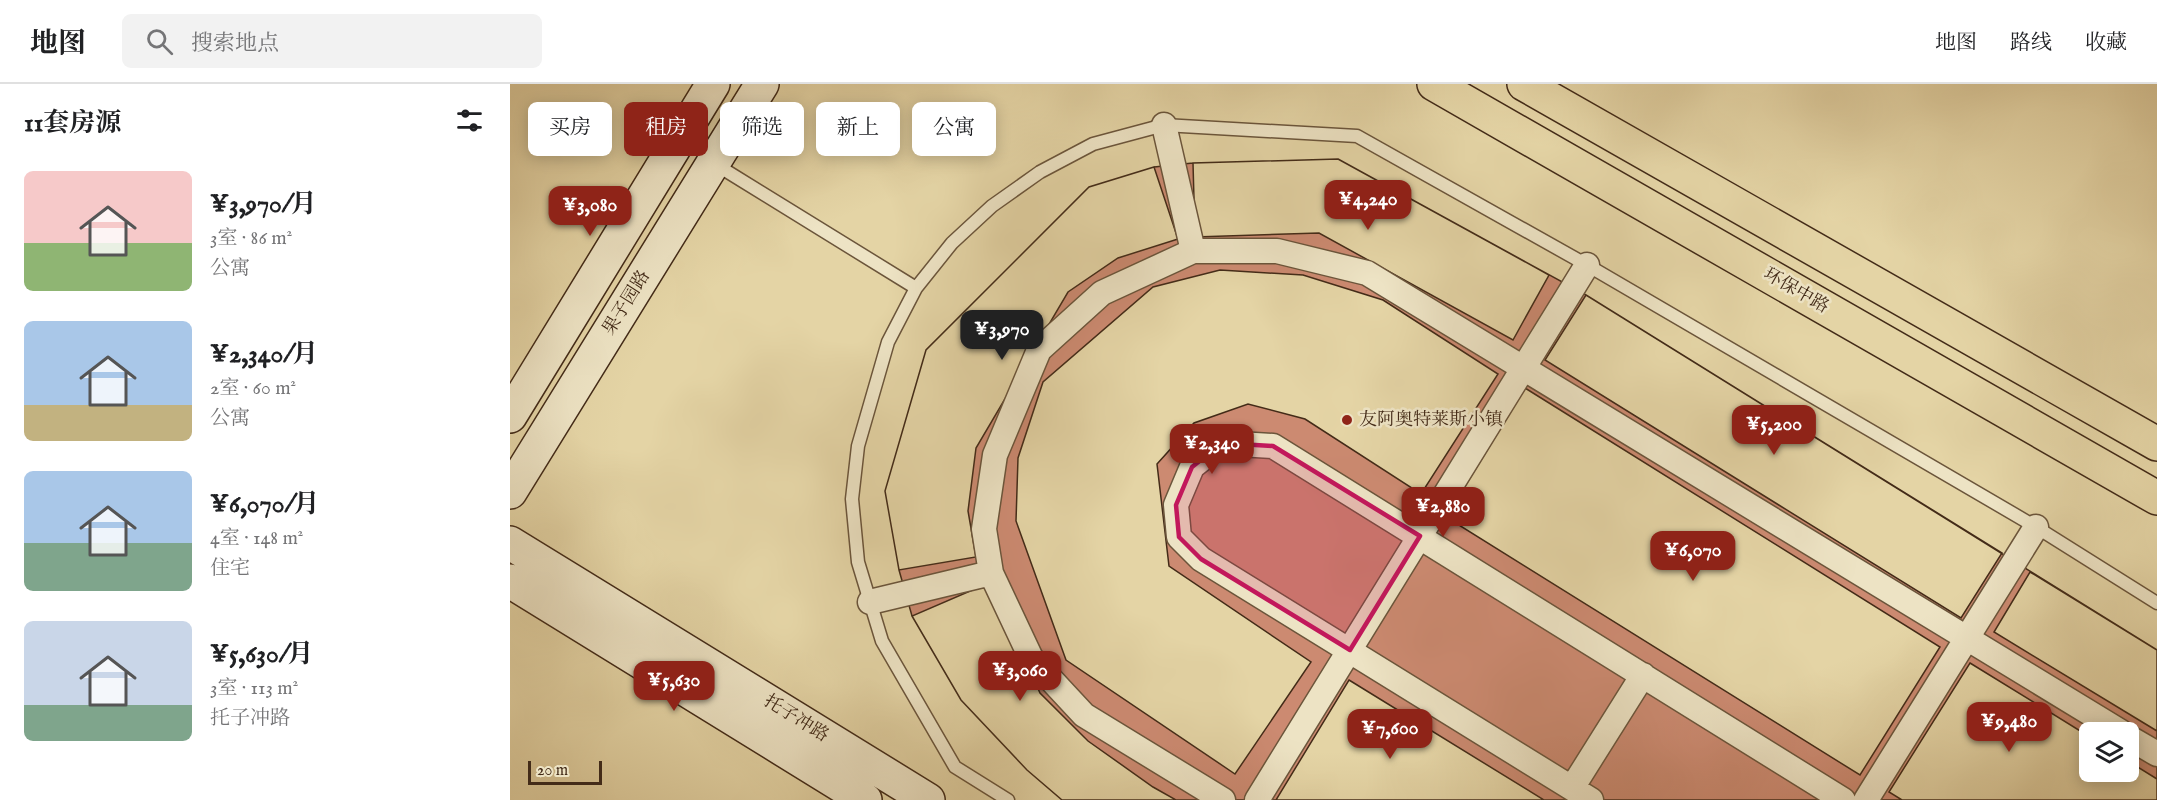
<!DOCTYPE html>
<html lang="zh">
<head>
<meta charset="utf-8">
<style>
	:root { --surface:#fff; --page:#f2f2f2; --text:#202124; --muted:#757577; --line:#e0e0e0; --accent:#8f2418 }
	body { margin:0; font-family:"IM FELL English","Noto Serif SC",serif; background:var(--page); color:var(--text); height:100vh; display:flex; flex-direction:column; font-size:22px; white-space:nowrap }
	* { box-sizing:border-box; margin:0 }
	p { font-size:20px; color:var(--muted) }
	.icon { flex:none; width:33px; height:33px; fill:none; stroke:currentColor; stroke-width:2; stroke-linecap:round; stroke-linejoin:round }
	.map { position:relative; flex:1; overflow:hidden }
	.drawer { display:flex; flex-direction:column; background:var(--surface); width:510px }
	.drawer>* { flex:none }
	.hud { position:absolute; left:18px; top:18px; width:570px; height:54px; display:flex; gap:12px }
	.buttons { position:absolute; left:1569px; top:638px; display:grid; gap:12px }
	.buttons a { display:grid; place-items:center; width:60px; height:60px; border-radius:9px; background:var(--surface); box-shadow:0 3px 15px #0003; font-size:30px }
	.scale { position:absolute; left:18px; bottom:15px; width:74px; box-sizing:border-box; padding-left:6px; border:3px solid #432b18; border-top:0; font-size:16px; line-height:21px; white-space:nowrap; color:#432b18; -webkit-text-stroke:4px #ede3c4; paint-order:stroke }
	.price { position:absolute; translate:-50% -51px; padding:0 14px; border-radius:12px; background:var(--accent); color:#fff; font-size:20px; line-height:39px; filter:drop-shadow(0 2px 3px #0008) }
	.price::after { content:''; position:absolute; left:50%; top:36px; width:18px; height:14px; margin-left:-9px; background:inherit; clip-path:polygon(0 0,100% 0,50% 100%) }
	.price.selected { background:#222; color:#fff }
	ul { padding:0; list-style:none }
	li { display:flex; align-items:center; gap:18px; height:150px; padding:0 24px }
	li span { display:grid; place-items:center; flex:none; width:168px; height:120px; border-radius:9px; color:#555 }
	li>.icon { margin-inline-start:auto }
	span .icon { width:72px; height:72px; fill:#fffc; stroke-width:1 }
	li b { font-size:26px }
	h2 { display:flex; justify-content:space-between; align-items:center; height:72px; padding:0 24px; font-size:26px }
	.tag { padding:0 21px; border-radius:9px; background:var(--surface); box-shadow:0 3px 15px #0003; font-size:21px; line-height:54px }
	.tag.selected { background:var(--accent); color:#fff }
	header { display:flex; align-items:center; gap:36px; box-sizing:border-box; height:84px; padding:0 30px; background:var(--surface); border-bottom:2px solid var(--line) }
	header strong { font-size:28px }
	nav { display:flex; gap:33px; margin-inline-start:auto; font-size:21px }
	.search { width:420px; height:54px; background:var(--page); display:flex; align-items:center; gap:15px; box-sizing:border-box; padding:0 21px; border-radius:9px; color:var(--muted); font-size:22px }
	main { display:flex; flex:1; min-height:0 }
	.map>svg:first-child { display:block }
</style>
</head>
<body>
<header>
<strong>地图</strong>
<div class="search"><svg class="icon" aria-label="search" viewBox="0 0 24 24"><circle cx="10" cy="10" r="6"/><path d="M15 15l6 6"/></svg>搜索地点</div>
<nav><a>地图</a><a>路线</a><a>收藏</a></nav>
</header>
<main>
<section class="drawer">
<h2>11套房源<svg class="icon" aria-label="filters" viewBox="0 0 24 24"><path d="M4 7h16M4 17h16"/><circle cx="9" cy="7" r="2"/><circle cx="15" cy="17" r="2"/></svg></h2>
<ul>
<li><span style="background:linear-gradient(#f6c9c9 60%,#8fb573 0)"><svg class="icon" aria-label="home" viewBox="0 0 24 24"><path d="M3 11l9-7 9 7M6 9v11h12V9"/></svg></span><div><b>¥3,970/月</b><p>3室 · 86 m²</p><p>公寓</p></div></li>
<li><span style="background:linear-gradient(#a9c7e8 70%,#c2b280 0)"><svg class="icon" aria-label="home" viewBox="0 0 24 24"><path d="M3 11l9-7 9 7M6 9v11h12V9"/></svg></span><div><b>¥2,340/月</b><p>2室 · 60 m²</p><p>公寓</p></div></li>
<li><span style="background:linear-gradient(#a9c7e8 60%,#7fa58c 0)"><svg class="icon" aria-label="home" viewBox="0 0 24 24"><path d="M3 11l9-7 9 7M6 9v11h12V9"/></svg></span><div><b>¥6,070/月</b><p>4室 · 148 m²</p><p>住宅</p></div></li>
<li><span style="background:linear-gradient(#c9d6e8 70%,#7fa58c 0)"><svg class="icon" aria-label="home" viewBox="0 0 24 24"><path d="M3 11l9-7 9 7M6 9v11h12V9"/></svg></span><div><b>¥5,630/月</b><p>3室 · 113 m²</p><p>托子冲路</p></div></li>
</ul>
</section>
<div class="map">
<svg width="1647" height="716" viewBox="0 0 1647 716">
	<rect width="100%" height="100%" fill="#e4d4a5"/>
	<filter id="stains"><feTurbulence type="fractalNoise" baseFrequency=".00333" numOctaves="4"/><feColorMatrix values="0 0 0 0 .2 0 0 0 0 .09 0 0 0 0 .02 0 0 0 .5 -.17"/></filter>
	<radialGradient id="worn" r=".72"><stop offset=".6" stop-color="#630" stop-opacity="0"/><stop offset="1" stop-color="#630" stop-opacity=".3"/></radialGradient>
	<!-- building -->
	<path fill="#cc8a71" stroke="#432b18" stroke-width="1.5" fill-rule="evenodd" d="M828,75L1039,191L1003,256L809,149L685,153L683,79Z
		M828,75L1076,211L1647,566V716H552L517,686L451,616L402,532L389,486L375,407L416,266L579,103L644,83L683,79ZM1580,648H1618V687H1580Z
		M644,83L668,155L608,174L558,208L466,364L458,427L466,473L389,486L375,407L416,266L579,103Z
		M710,186L793,191L873,216L988,290L911,410L795,335L738,320L684,339L647,380L659,482L801,578L725,690L556,576L506,437L508,374L533,298L643,203Z
		M1076,211L1492,469L1451,534L1035,276Z
		M1015,304L1430,563L1350,691L936,433Z
		M1520,488L1647,566V647L1484,548Z
		M481,498L530,609L578,657L643,703L666,716H552L517,686L451,616L402,532Z
		M1460,579L1580,653V687H1618V677L1647,695V716H1392L1379,708Z
		M839,596L1034,716H766Z"/>
	<g fill="none" stroke-linecap="round" stroke-linejoin="round">
		<defs>
			<path id="lane" d="M205,80L406,204
				M498,716L445,683L372,557L348,478L342,415L348,362L378,258L406,204L442,159L482,122L530,88L583,60L654,41L847,52L1077,181L1526,443L1647,519"/>
			<path id="street" d="M654,41L683,167
				M360,518L481,489
				M1618,653L1647,670
				M1062,704L1133,591
				M713,716L574,631L521,574L481,489L474,445L485,371L529,266L592,209L683,167H767L857,189L1611,648
				M747,716L1077,181
				M1081,716L691,475L669,453L666,421L682,383L712,359L763,362L1333,716
				M1356,716L1526,443"/>
			<path id="secondary" d="M0,332L203,0
				M0,408L252,0
				M0,459L418,716
				M0,497L355,716"/>
			<path id="primary" d="M924,0L1647,414
				M1014,0L1647,360"/>
		</defs>
		<!-- lane casing -->
		<use href="#lane" stroke="#6b553b" stroke-width="15"/>
		<!-- street casing -->
		<use href="#street" stroke="#6b553b" stroke-width="27"/>
		<!-- secondary casing -->
		<use href="#secondary" stroke="#432b18" stroke-width="36"/>
		<!-- primary casing -->
		<use href="#primary" stroke="#432b18" stroke-width="36"/>
		<!-- lane -->
		<use href="#lane" stroke="#ede3c4" stroke-width="12"/>
		<!-- street -->
		<use href="#street" stroke="#ede3c4" stroke-width="24"/>
		<!-- secondary -->
		<use href="#secondary" stroke="#ede3c4" stroke-width="33"/>
		<!-- primary -->
		<use href="#primary" stroke="#e4d4a5" stroke-width="33"/>
	</g>
	<!-- marked area -->
	<path fill="#c2185b" fill-opacity="0.2" stroke="#c2185b" stroke-width="4.5" stroke-linejoin="round" d="M712,359L763,362L910,452L840,566L691,475L669,453L666,421L682,383Z"/>
	<!-- markers -->
	<circle fill="#8f2418" stroke="#ede3c4" stroke-width="2" cx="837" cy="336" r="6"/>
	<g text-anchor="middle" dominant-baseline="central" stroke-width="5" stroke-linejoin="round" paint-order="stroke">
		<!-- street labels -->
		<g font-size="18" fill="#432b18" stroke="#ede3c4">
			<text transform="translate(1286 207) rotate(30)">环保中路</text>
			<text transform="translate(117 219) rotate(-58)">果子园路</text>
			<text transform="translate(286 635) rotate(32)">托子冲路</text>
		</g>
		<!-- poi labels -->
		<g font-size="18" fill="#432b18" stroke="#ede3c4" text-anchor="start">
			<text x="849" y="336">友阿奥特莱斯小镇</text>
		</g>
	</g>
	<rect width="100%" height="100%" filter="url(#stains)"/>
	<rect width="100%" height="100%" fill="url(#worn)"/>
</svg>
<div class="buttons">
<a><svg class="icon" aria-label="layers" viewBox="0 0 24 24"><path d="M12 4l9 5-9 5-9-5zM3 14l9 5 9-5"/></svg></a>
</div>
<div class="scale">20 m</div>
<b class="price" style="left:858px;top:147px">¥4,240</b>
<b class="price" style="left:80px;top:153px">¥3,080</b>
<b class="price selected" style="left:492px;top:277px">¥3,970</b>
<b class="price" style="left:1264px;top:372px">¥5,200</b>
<b class="price" style="left:702px;top:391px">¥2,340</b>
<b class="price" style="left:933px;top:454px">¥2,880</b>
<b class="price" style="left:1183px;top:498px">¥6,070</b>
<b class="price" style="left:510px;top:618px">¥3,060</b>
<b class="price" style="left:164px;top:628px">¥5,630</b>
<b class="price" style="left:1499px;top:669px">¥9,480</b>
<b class="price" style="left:880px;top:676px">¥7,600</b>
<div class="hud">
<a class="tag">买房</a>
<a class="tag selected">租房</a>
<a class="tag">筛选</a>
<a class="tag">新上</a>
<a class="tag">公寓</a>
</div>
</div>
</main>
</body>
</html>
